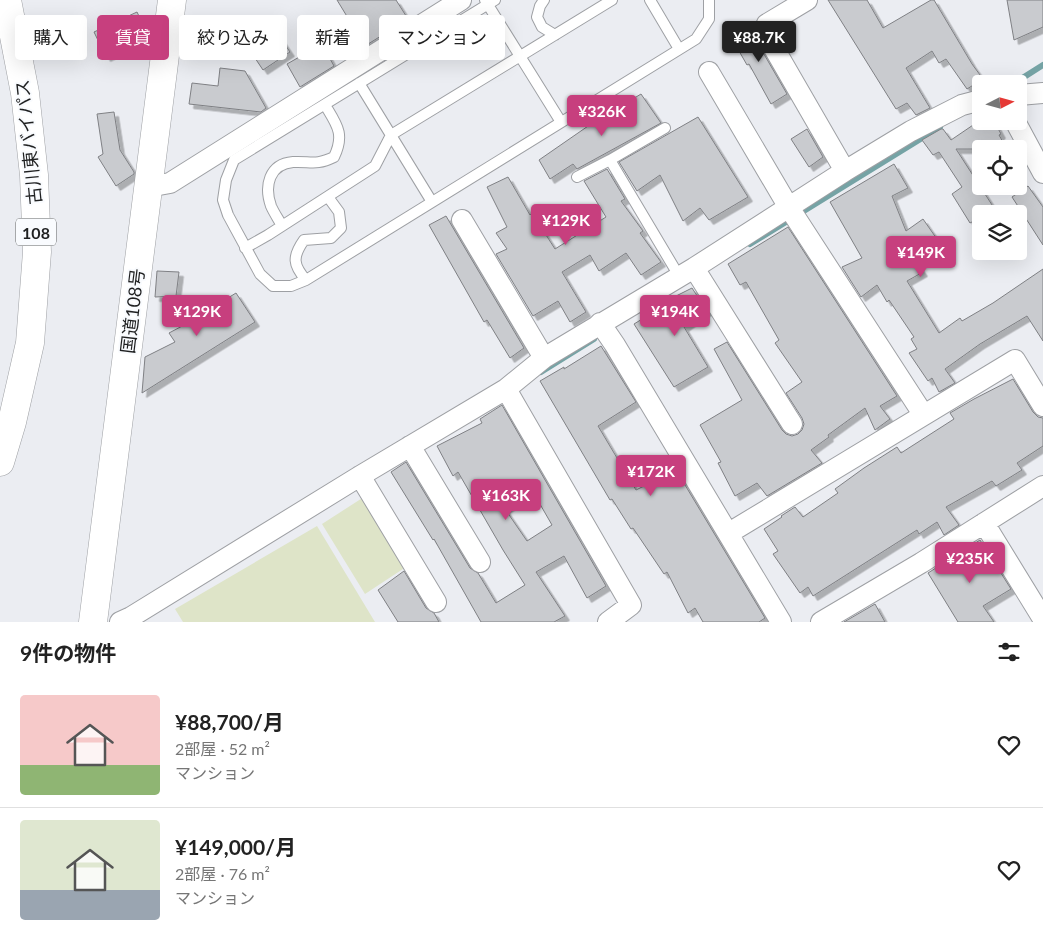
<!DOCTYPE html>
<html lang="ja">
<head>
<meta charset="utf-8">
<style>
	:root { --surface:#fff; --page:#f2f2f2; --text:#222; --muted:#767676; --line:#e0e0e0; --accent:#c73f7e }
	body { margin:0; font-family:Lato,"Noto Sans JP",sans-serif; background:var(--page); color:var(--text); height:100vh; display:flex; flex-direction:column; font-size:19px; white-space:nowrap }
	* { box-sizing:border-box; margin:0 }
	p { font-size:16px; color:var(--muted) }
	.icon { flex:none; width:28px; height:28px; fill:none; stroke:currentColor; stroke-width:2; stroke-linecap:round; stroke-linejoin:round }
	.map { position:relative; height:622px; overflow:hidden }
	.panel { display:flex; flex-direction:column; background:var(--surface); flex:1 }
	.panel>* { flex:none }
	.guide { position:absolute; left:15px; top:15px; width:500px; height:45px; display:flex; gap:10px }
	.needle { width:32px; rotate:84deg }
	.fabs { position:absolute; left:972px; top:75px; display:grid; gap:10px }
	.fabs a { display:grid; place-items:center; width:55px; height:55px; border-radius:5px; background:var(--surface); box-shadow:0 5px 20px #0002; font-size:25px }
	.price { position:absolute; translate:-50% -42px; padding:0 11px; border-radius:5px; background:var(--accent); color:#fff; font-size:16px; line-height:32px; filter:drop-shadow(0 1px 2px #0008) }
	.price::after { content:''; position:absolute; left:50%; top:30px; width:15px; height:11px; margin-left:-8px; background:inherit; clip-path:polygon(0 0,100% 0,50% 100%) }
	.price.selected { background:#222; color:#fff }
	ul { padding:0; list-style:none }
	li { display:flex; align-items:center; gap:15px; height:125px; padding:0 20px }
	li+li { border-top:1px solid var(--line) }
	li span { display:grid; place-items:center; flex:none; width:140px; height:100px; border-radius:5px; color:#555 }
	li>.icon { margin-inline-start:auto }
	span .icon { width:60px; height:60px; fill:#fffc; stroke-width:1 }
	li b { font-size:21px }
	h2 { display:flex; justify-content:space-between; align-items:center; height:60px; padding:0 20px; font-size:21px }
	.pill { padding:0 18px; border-radius:5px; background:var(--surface); box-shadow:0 5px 20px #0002; font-size:18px; line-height:45px }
	.pill.selected { background:var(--accent); color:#fff }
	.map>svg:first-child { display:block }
</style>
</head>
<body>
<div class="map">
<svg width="1043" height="622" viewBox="0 0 1043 622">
	<defs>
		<filter id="shadow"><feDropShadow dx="4.5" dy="4.5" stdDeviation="0" flood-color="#0004"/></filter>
	</defs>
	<rect width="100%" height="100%" fill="#ebedf2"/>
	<!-- green -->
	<path fill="#dee4c8" d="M367,495L409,565L365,594L322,524Z
		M317,526L375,622H183L175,609Z"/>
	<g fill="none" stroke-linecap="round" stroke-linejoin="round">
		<!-- stream -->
		<path stroke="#75a3a5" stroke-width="6" d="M1013,84L1043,65
			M750,244L940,127
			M541,372L594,339"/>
	</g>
	<!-- building -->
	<path fill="#c9cbcf" stroke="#7f8084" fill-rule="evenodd" filter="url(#shadow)" d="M337,0H396L408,19L365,46Z
		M828,0H867L883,28L931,0H934L972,64L983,79L967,89L946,59L939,63L932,51L906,68L930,108L916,115L907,103L896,109Z
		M1007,0H1043V27L1014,40Z
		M137,12L149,37L106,57L94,32Z
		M266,16L290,52L263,70L239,34Z
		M755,24L761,49L787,94L771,104L749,64L747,65L731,37Z
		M322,44L334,66L300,87L287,64Z
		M220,68L245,71L266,108L261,112L189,104L192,83L218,86Z
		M641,94L661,123L577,169L573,164L550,179L539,160L591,124Z
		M114,112L120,150L134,172V174L116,186L98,157L103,154L97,114Z
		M698,117L748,197L709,220L700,208L683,221L660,175L637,191L619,162Z
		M979,121H994L1001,134L999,135L1007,149H956L994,208L986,214H981V217L970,223L952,194L962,187L939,152L933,155L922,140L941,129H943L951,140Z
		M807,129L823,157L809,167L791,139Z
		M894,164L908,188L892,196L906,231L923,219L939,242L914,259L923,272L907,281L939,333L960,318L962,321L993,303L1043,269V341L1027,316L980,344L945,369L955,383L939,392L932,378L928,381L909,353L917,349L911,339L914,337L889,300L887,302L877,285L861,297L842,267L862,258L830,202Z
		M607,169L625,199L621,201L643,231L640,233L661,262L641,275L626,253L599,271L590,255L562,272L586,312L570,322L558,301L533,316L496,254L507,249L496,233L507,227L487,187L508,177L530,215L532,213L555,249L606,217L584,181Z
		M1028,186L1043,207V245L1012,197Z
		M446,216L524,348L510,358L487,320L484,322L429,225Z
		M788,227L897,396L880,406L890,419L875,430L865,408L828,435L829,437L811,450L822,463L767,496L757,483L735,496L718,463L721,462L700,425L742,400L714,349L727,342L782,430L786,434L792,436L798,434L802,430L804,424L802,418L786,393L802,382L775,343L779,340L746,282L740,285L728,264Z
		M157,271L179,272L176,296L155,297Z
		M692,288L707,311L684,327L708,367L674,387L634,324L675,299L674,297Z
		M236,293L255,322L142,393L145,357L175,342L169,333L186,324L183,318L214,296H220L223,301Z
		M601,346L636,402L598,426L636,490L676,470L765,618L759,622H703L695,608L688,613L667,572L664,574L633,528L631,529L612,499L610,500L540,381L564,367V369Z
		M1013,379L1033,412L1038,417L1043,418V446L1017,463L1022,470L996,486L992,481L946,507L959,525L944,535L937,522L919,534L917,530L813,596L808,587L800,593L773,554L778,551L764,529L782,517L781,516L795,507L803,517L838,493L835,489L864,468L897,447L901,453L954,419L950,413L974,399Z
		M502,405L606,586L587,598L564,556L536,572L565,616L554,622H481L434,539L433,540L391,472L406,462L470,568L478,573L496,603L525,585L503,550L458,472L453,476L437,446L482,423L480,419ZM533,492L552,525L527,541L505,509Z
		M980,540L1011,589L983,606L994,622H958L928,573Z
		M404,571L426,608L434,613L439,622H398L378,590Z
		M875,604L885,622H844Z"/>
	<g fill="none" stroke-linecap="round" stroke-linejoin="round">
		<defs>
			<path id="lane" d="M485,0L561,122
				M495,0L234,160L226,180L223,200L228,215L260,274L273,286H291L306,280L696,39L709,19V0
				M544,0L540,6L537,17L542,27L555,35
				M650,0L679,49
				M359,83L432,202
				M610,160L679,276
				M577,177L610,160L665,128
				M282,226C279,220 274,213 271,206C264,186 269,164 293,162C311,161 315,166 334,157C345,134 337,125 325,105
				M245,248L268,235L375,166L391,135L612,0
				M306,280C293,265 292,257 304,240L331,238L341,228L339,212L328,197"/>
			<path id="street" d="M807,0L767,24L771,43L845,171
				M709,72L788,206L923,414
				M1019,95L1043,93
				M1015,121L1043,173
				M148,187L170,183L461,0
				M462,220L544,358
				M694,268L792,424
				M600,323L615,345L781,622
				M506,389L631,605L608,622
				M410,446L480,562
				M360,476L436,602
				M984,523L1043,619
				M729,533L1015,360L1043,406
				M120,622L131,617L360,476L506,389L544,358L694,268L845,171L911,131L962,105L981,100
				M821,622L921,563L1043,486"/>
			<path id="highway" d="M0,462L12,422L30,343L37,252L34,175L25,93L7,0
				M93,622L172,0"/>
		</defs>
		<!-- lane casing -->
		<use href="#lane" stroke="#9ea0a4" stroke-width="12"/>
		<!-- street casing -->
		<use href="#street" stroke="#9ea0a4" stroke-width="22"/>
		<!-- highway casing -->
		<use href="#highway" stroke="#9ea0a4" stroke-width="29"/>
		<!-- lane -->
		<use href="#lane" stroke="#fff" stroke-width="10"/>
		<!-- street -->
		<use href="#street" stroke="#fff" stroke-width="20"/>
		<!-- highway -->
		<use href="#highway" stroke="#fff" stroke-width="28"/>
	</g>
	<g text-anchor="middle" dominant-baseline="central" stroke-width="4" stroke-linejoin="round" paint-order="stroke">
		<!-- shield labels -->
		<rect fill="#f9fbfe" stroke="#606263" stroke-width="1" x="16" y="218.5" width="40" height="27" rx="4"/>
		<g font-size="16" font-weight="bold" fill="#1f2021">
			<text x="36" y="232">108</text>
		</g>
		<!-- street labels -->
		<g font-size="18" fill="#1f2021" stroke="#f9fbfe">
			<text transform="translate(28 142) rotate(-96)">古川東バイパス</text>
			<text transform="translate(132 311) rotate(-83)">国道108号</text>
		</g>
	</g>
</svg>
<div class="fabs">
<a><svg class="needle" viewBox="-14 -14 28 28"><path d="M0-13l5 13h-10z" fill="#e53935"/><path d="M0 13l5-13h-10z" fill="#767676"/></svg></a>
<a><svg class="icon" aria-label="locate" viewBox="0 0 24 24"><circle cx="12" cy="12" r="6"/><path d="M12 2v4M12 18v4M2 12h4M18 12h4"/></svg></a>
<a><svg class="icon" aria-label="layers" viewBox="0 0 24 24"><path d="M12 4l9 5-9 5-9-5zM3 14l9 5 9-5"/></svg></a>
</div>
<b class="price selected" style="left:759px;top:63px">¥88.7K</b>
<b class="price" style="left:602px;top:137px">¥326K</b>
<b class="price" style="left:566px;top:246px">¥129K</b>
<b class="price" style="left:921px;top:278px">¥149K</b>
<b class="price" style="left:197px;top:337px">¥129K</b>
<b class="price" style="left:675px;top:337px">¥194K</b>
<b class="price" style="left:651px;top:497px">¥172K</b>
<b class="price" style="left:506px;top:521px">¥163K</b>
<b class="price" style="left:970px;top:584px">¥235K</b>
<div class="guide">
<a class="pill">購入</a>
<a class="pill selected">賃貸</a>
<a class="pill">絞り込み</a>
<a class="pill">新着</a>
<a class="pill">マンション</a>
</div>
</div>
<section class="panel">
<h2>9件の物件<svg class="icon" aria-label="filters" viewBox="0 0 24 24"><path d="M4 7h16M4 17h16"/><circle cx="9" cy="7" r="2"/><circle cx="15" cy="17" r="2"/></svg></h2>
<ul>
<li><span style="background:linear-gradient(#f6c9c9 70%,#8fb573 0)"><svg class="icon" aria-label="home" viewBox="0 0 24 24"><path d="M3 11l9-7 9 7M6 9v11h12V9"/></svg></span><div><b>¥88,700/月</b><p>2部屋 · 52 m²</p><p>マンション</p></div><svg class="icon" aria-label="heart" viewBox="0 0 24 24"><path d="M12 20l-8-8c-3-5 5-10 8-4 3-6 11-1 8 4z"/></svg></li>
<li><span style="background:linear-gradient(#dfe7d0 70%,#9aa5b1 0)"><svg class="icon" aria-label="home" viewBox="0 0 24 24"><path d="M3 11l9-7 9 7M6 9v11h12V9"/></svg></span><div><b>¥149,000/月</b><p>2部屋 · 76 m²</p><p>マンション</p></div><svg class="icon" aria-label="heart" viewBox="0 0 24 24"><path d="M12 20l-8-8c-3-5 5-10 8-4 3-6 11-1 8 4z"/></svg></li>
</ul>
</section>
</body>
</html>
